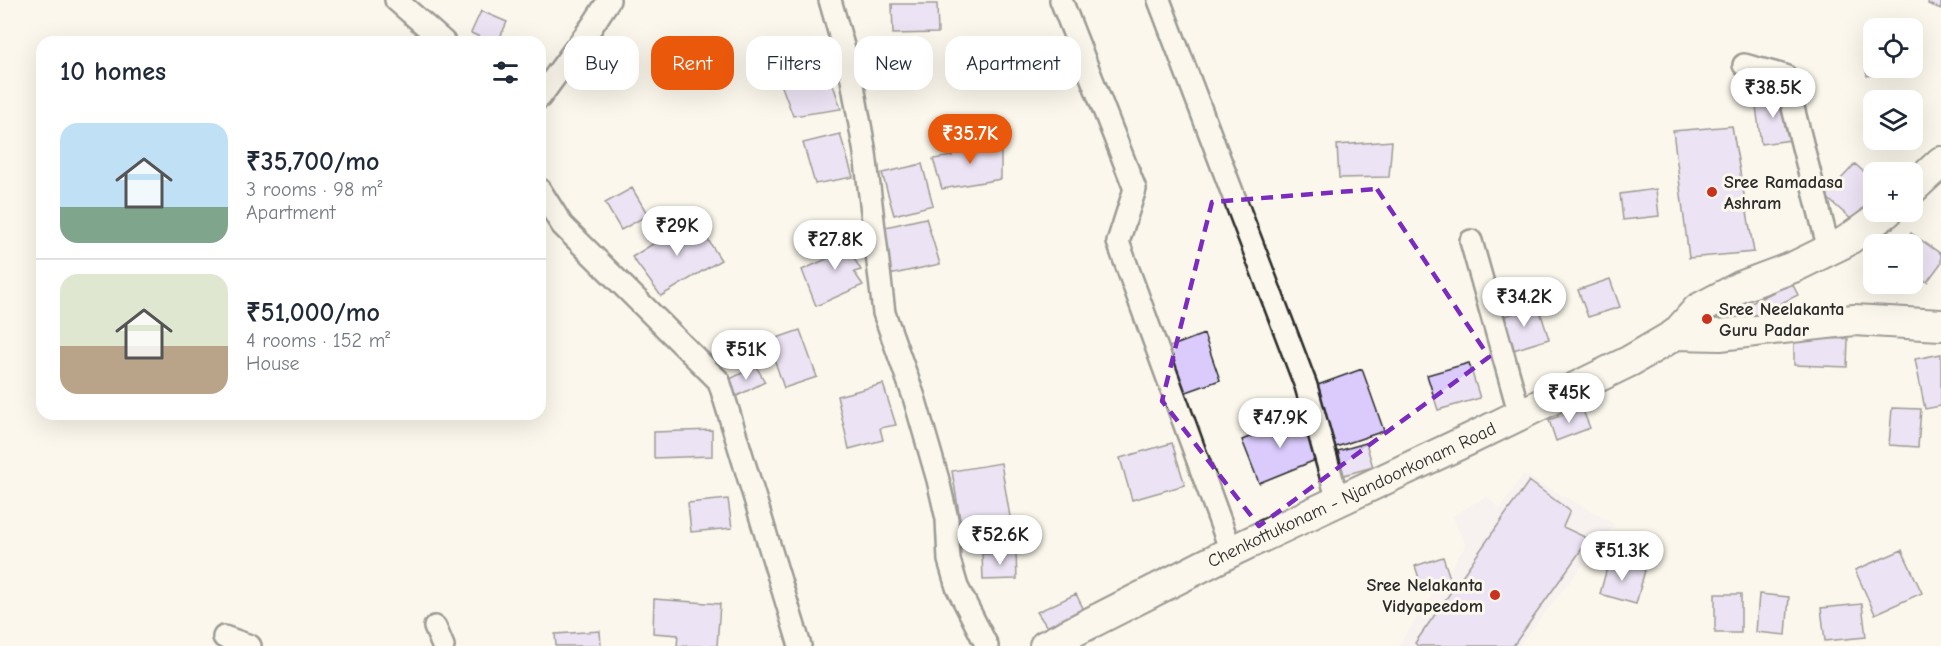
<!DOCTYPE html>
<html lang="en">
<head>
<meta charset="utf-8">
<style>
	:root { --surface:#fff; --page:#f6f6f7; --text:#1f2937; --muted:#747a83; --line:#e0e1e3; --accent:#ea580c }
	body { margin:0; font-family:"Comic Neue",sans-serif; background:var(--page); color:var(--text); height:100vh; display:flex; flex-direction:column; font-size:22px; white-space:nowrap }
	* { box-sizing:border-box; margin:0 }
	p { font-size:20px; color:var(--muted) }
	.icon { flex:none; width:33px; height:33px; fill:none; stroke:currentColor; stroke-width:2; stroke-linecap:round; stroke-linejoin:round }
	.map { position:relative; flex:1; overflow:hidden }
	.sheet { position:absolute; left:36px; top:36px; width:510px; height:384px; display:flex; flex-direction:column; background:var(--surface); border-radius:18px; box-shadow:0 6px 24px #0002 }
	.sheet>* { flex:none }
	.hud { position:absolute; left:564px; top:36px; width:570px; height:54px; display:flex; gap:12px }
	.fabs { position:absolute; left:1863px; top:18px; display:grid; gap:12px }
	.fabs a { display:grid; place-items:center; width:60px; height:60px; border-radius:12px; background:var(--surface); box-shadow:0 6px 24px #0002; font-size:30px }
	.price { position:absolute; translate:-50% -51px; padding:0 14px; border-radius:21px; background:#fff; color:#222; font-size:20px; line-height:39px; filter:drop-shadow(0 2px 3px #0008) }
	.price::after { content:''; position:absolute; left:50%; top:36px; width:18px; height:14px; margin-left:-9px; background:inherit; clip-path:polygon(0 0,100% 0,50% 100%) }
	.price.on { background:var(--accent); color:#fff }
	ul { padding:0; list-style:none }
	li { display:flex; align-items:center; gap:18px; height:150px; padding:0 24px }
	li+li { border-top:2px solid var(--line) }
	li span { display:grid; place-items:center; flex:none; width:168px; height:120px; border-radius:18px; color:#555 }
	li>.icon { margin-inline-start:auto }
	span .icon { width:72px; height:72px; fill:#fffc; stroke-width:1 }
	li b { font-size:26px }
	h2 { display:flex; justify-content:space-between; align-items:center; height:72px; padding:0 24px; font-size:26px }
	.chip { padding:0 21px; border-radius:18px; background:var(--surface); box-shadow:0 6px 24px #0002; font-size:21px; line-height:54px }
	.chip.on { background:var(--accent); color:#fff }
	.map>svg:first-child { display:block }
</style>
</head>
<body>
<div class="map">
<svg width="1941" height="646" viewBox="0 0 1941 646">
	<rect width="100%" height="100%" fill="#fbf7ec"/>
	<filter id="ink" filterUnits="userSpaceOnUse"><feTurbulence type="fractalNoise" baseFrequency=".0167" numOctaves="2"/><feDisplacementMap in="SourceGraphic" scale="12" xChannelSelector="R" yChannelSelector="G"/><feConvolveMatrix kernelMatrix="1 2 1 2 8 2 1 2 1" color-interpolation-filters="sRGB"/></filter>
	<g filter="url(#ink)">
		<!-- built -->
		<path fill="#f1eaf1" d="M1523,474L1615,524L1519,646H1398L1466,545L1452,516L1487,496L1500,509Z"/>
		<!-- building -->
		<path fill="#dacbfc" stroke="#2b2b2b" stroke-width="1.5" d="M1929,0H1941V9L1928,4Z
			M892,4H937L938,33L893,34Z
			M481,11L507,22L498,42H491L471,33Z
			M1874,41V68L1912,66L1913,69L1867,76L1862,43Z
			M819,42L841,109L793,116L770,55Z
			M1786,95L1791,140L1761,144L1755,99Z
			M1732,126L1754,252L1689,258L1673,131Z
			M840,134L853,177L815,184L803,143Z
			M1001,139V179L942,189L933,159L952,156V147Z
			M1392,141L1389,177L1339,178L1337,145Z
			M922,164L933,205L894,215L882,173Z
			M1855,164L1874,181V196L1852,220L1825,196Z
			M632,188L648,215L621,230L605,203Z
			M1656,189L1659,216L1623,220L1620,194Z
			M694,218L721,260L661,296L632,257Z
			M926,218L940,264L889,275L881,228Z
			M849,231L860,250L852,255L861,270L854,272L863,285L816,306L802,270L831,257L827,243Z
			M1911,233L1941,254V263L1927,282L1912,272V244H1903Z
			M1610,279L1620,307L1588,317L1578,290Z
			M1792,283L1798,295L1753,317L1747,305Z
			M1538,305L1549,339L1510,351L1499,318Z
			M800,330L817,377L784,388L768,341Z
			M1204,334L1220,380L1181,394L1167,348Z
			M1794,337L1848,339L1847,367L1794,365Z
			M1941,354V406L1925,409L1915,359Z
			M1469,363L1480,398L1438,410L1427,375Z
			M756,366L765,382L737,396L728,380Z
			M1362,369L1384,431L1336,447L1315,386Z
			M883,384L896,425L880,428L883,440L849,449L837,396Z
			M1582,408L1590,428L1556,441L1549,420Z
			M1892,408L1921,409L1918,447L1889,445Z
			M1301,416L1318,459L1259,483L1242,440Z
			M712,430V456L654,458V432Z
			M1172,443L1185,485L1132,500L1120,458Z
			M1366,443L1373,467L1344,475L1338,451Z
			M1001,463L1011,523L962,531L952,471Z
			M1529,481L1570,511L1563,527L1589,539L1513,646H1418L1415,643Z
			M728,499L732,528L691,532L688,503Z
			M1902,550L1922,593L1875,614L1855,570Z
			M1016,553L1017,579L983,580L982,554Z
			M1443,557L1451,581L1423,590L1415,566Z
			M1609,560L1645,570L1636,604L1600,594Z
			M1076,594L1084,610L1047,627L1037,612Z
			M1715,594H1741V633H1715Z
			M1759,594L1789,597L1786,635L1756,632Z
			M654,599L720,604L717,646H677L678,635L653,633Z
			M1862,604L1866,637L1825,641L1821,608Z
			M600,631L601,646H556L555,634Z"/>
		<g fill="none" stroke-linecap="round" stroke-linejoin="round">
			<defs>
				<path id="minor" d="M396,0L444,42
					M830,0L851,74L865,153L884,313L914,397L938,480L947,519L949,560L957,587L987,646
					M1061,0L1135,189L1118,242L1231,551
					M1159,0L1306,386L1338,501
					M1744,65L1785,76L1829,250
					M540,97L592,26L609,0
					M540,190L562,225L719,381L800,646
					M1471,241L1520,415
					M435,627L443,646
					M224,637L250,646"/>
				<g id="secondary">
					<path d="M1912,189L1941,162"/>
					<path d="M1676,334L1698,309L1740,287L1796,266L1845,242L1887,212"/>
					<path id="s1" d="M1045,646L1236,549L1470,439L1630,361L1676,334L1720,335L1854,320L1941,325"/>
				</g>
			</defs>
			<!-- minor casing -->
			<use href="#minor" stroke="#2b2b2b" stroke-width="26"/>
			<!-- secondary casing -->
			<use href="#secondary" stroke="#2b2b2b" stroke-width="34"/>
			<!-- minor -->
			<use href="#minor" stroke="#fbf7ec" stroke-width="21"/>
			<!-- secondary -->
			<use href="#secondary" stroke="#fbf7ec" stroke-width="30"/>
		</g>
	</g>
	<!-- marked area -->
	<path d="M0 0H1941V646H0ZM1377,189L1489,357L1259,526L1162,401L1212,202Z" fill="#fbf7ec" fill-opacity=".55" fill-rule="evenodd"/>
	<path fill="none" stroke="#7b2cbf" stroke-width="4.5" stroke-dasharray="12 8" stroke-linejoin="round" d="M1377,189L1489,357L1259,526L1162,401L1212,202Z"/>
	<!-- markers -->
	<g fill="#c8321e" stroke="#fbf7ec" stroke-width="2">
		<circle cx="1712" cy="192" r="6"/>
		<circle cx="1707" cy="319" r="6"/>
		<circle cx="1495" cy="595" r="6"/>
	</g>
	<g text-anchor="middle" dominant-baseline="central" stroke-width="6" stroke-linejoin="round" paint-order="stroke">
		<!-- poi labels -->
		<g font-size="18" font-weight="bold" fill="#2b2b2b" stroke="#fbf7ec" text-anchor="start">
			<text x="1724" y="182">Sree Ramadasa<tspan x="1724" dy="21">Ashram</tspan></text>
			<text x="1719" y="309">Sree Neelakanta<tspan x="1719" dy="21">Guru Padar</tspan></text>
			<text x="1483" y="585" text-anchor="end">Sree Nelakanta<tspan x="1483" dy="21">Vidyapeedom</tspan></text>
		</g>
		<!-- street labels -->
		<g font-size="18" fill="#2b2b2b" stroke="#fbf7ec">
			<text stroke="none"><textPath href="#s1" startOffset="342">Chenkottukonam - Njandoorkonam Road</textPath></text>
		</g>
	</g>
</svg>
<div class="fabs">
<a><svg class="icon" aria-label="locate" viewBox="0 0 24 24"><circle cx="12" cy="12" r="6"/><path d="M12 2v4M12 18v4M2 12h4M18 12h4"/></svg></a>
<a><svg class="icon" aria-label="layers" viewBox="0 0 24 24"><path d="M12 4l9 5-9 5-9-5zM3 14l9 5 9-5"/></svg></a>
<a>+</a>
<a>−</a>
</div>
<b class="price" style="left:1773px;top:119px">₹38.5K</b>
<b class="price on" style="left:970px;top:165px">₹35.7K</b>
<b class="price" style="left:677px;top:257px">₹29K</b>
<b class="price" style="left:835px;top:271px">₹27.8K</b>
<b class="price" style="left:1524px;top:328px">₹34.2K</b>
<b class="price" style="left:746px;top:381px">₹51K</b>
<b class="price" style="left:1569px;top:424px">₹45K</b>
<b class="price" style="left:1280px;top:449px">₹47.9K</b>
<b class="price" style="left:1000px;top:566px">₹52.6K</b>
<b class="price" style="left:1622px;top:582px">₹51.3K</b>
<div class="hud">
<a class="chip">Buy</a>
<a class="chip on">Rent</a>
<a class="chip">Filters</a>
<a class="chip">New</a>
<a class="chip">Apartment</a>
</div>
<section class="sheet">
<h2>10 homes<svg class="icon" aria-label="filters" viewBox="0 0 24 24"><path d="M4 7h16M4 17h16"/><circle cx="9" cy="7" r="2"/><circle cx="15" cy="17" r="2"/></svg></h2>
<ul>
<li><span style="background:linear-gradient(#bfe0f5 70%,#7fa58c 0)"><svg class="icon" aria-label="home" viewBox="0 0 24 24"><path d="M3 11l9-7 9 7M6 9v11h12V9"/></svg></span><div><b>₹35,700/mo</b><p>3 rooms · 98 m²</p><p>Apartment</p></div></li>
<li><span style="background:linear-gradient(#dfe7d0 60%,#b9a48a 0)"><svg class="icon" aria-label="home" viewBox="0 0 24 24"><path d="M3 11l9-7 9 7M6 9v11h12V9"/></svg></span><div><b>₹51,000/mo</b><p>4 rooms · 152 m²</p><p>House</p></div></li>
</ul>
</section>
</div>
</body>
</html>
